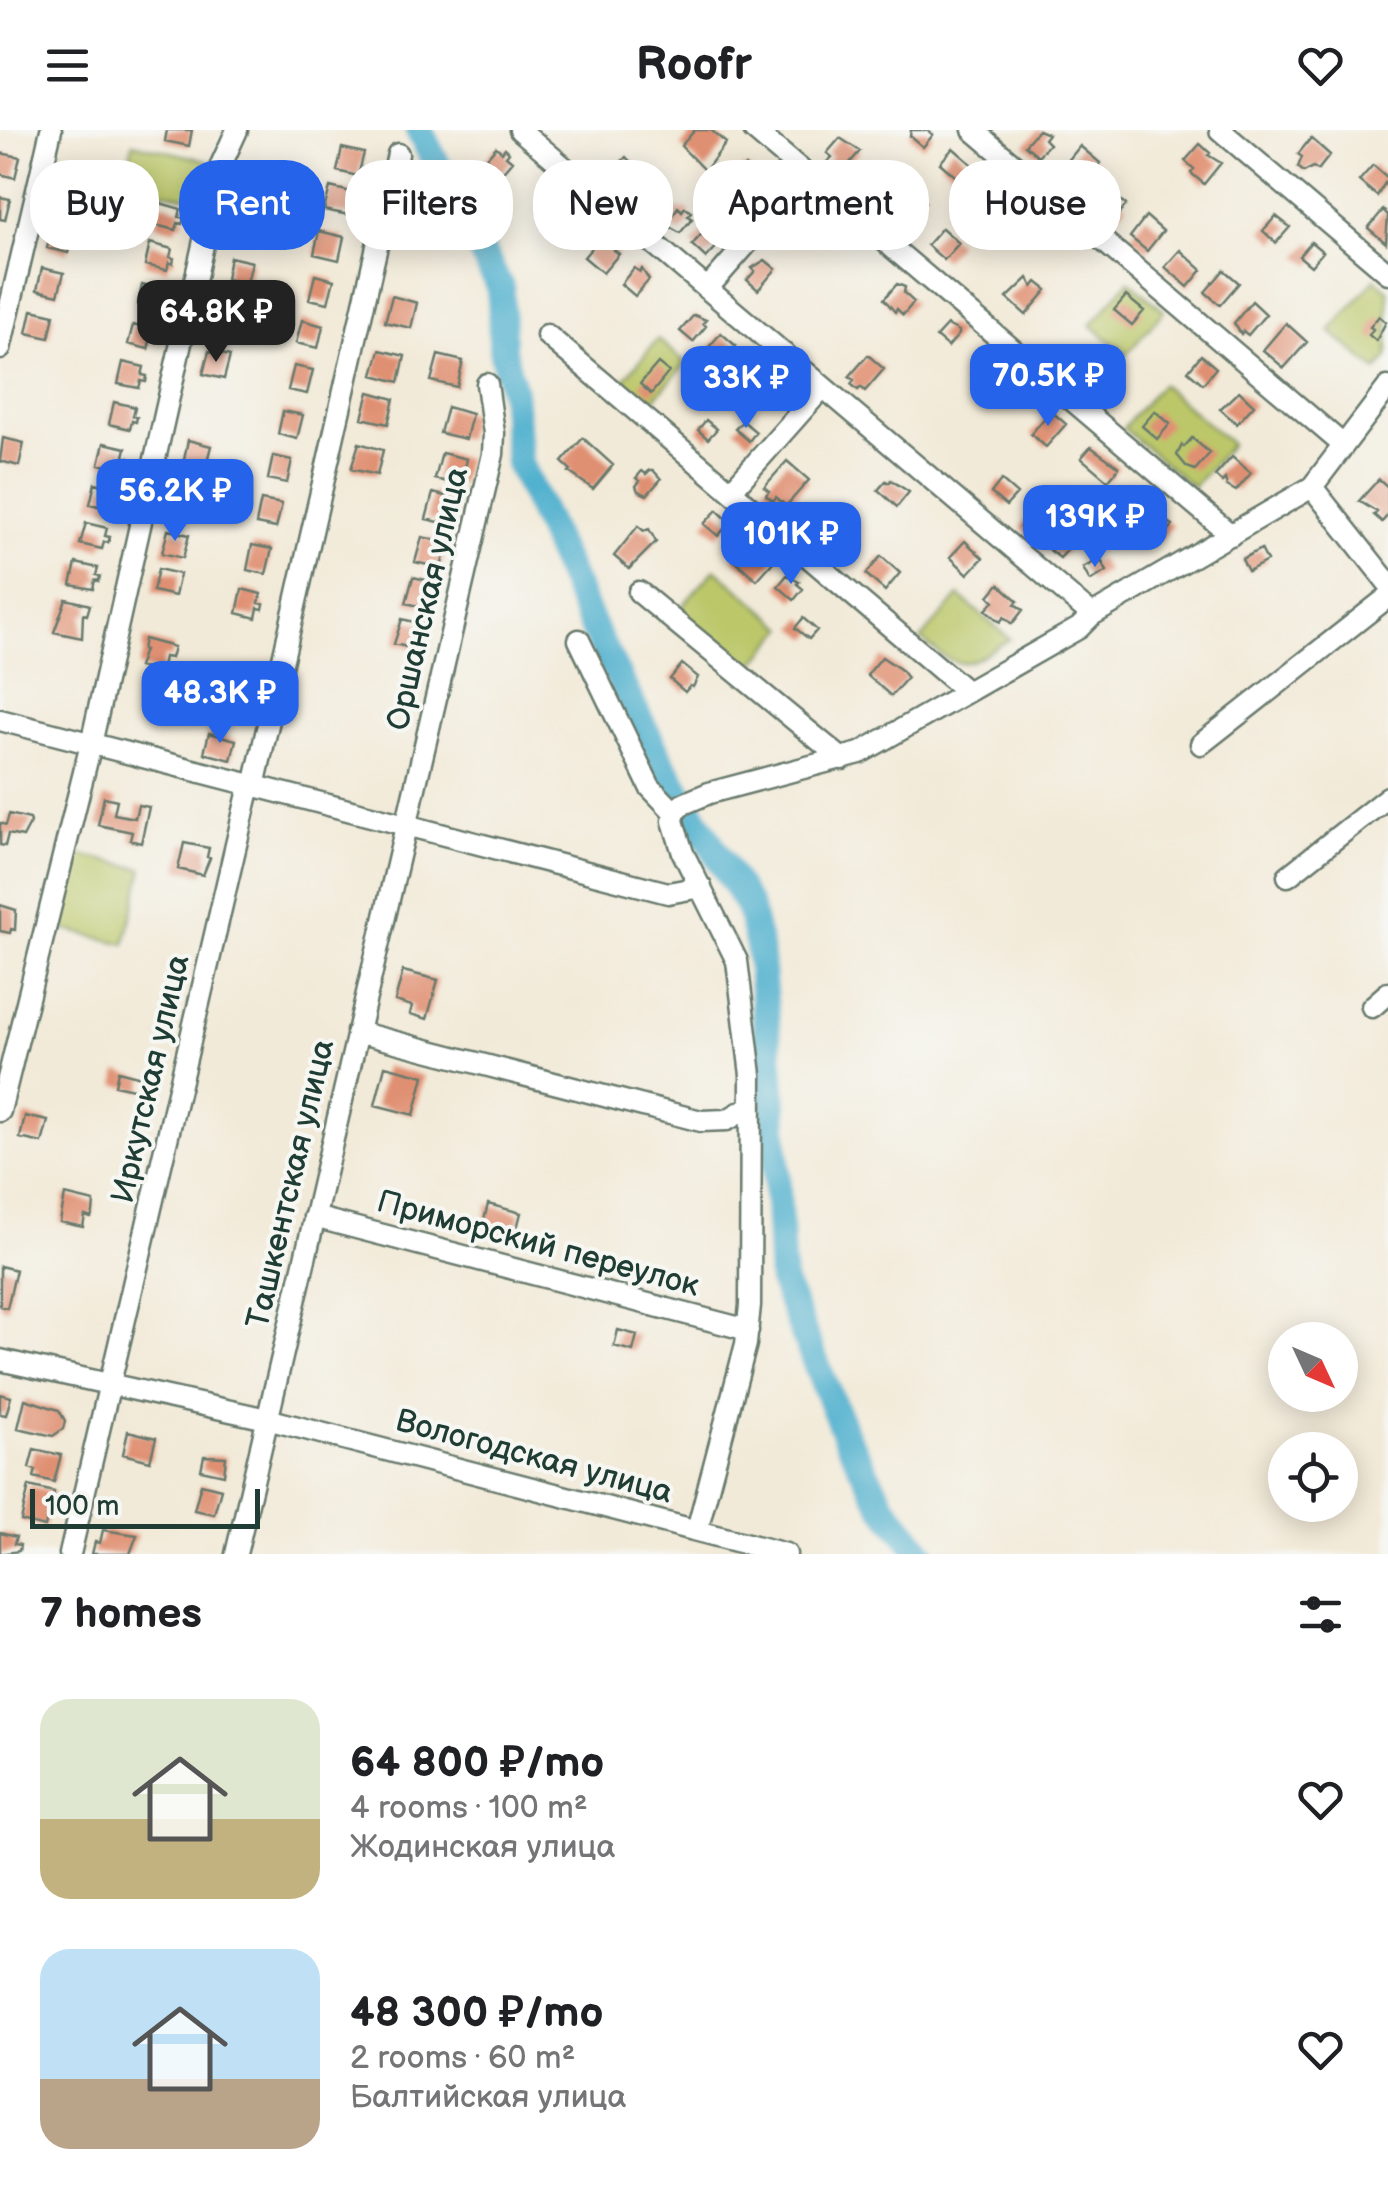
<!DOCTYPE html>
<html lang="en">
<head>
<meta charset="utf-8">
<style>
	:root { --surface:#fff; --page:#f2f2f2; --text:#202124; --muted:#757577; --accent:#2563eb }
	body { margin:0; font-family:"Balsamiq Sans",sans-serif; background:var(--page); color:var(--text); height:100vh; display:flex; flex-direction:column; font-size:38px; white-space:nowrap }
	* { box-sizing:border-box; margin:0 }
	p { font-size:32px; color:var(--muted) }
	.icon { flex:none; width:55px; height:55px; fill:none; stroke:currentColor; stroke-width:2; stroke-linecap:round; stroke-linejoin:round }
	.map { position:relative; height:1424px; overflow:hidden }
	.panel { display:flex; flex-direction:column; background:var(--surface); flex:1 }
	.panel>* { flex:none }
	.banner { position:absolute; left:30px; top:30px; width:1330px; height:90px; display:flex; gap:20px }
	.needle { width:65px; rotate:134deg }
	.buttons { position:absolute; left:1268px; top:1192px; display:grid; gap:20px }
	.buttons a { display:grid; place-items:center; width:90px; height:90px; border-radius:50%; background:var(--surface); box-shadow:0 5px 25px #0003; font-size:50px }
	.scale { position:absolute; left:30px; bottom:25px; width:230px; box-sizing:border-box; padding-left:10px; border:5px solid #1f3d34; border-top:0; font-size:28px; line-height:35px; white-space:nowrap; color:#1f3d34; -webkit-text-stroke:8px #f6f6f2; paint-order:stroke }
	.price { position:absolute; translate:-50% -85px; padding:0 22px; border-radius:20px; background:var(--accent); color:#fff; font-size:32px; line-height:65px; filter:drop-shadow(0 2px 5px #0008) }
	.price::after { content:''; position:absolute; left:50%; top:60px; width:30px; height:22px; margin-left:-15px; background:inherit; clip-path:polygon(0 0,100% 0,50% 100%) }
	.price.on { background:#222; color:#fff }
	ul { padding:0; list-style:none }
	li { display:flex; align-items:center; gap:30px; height:250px; padding:0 40px }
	li span { display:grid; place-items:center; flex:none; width:280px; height:200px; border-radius:30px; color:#555 }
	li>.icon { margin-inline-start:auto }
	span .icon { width:120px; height:120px; fill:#fffc; stroke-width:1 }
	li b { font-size:42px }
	h2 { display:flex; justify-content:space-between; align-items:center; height:120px; padding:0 40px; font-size:42px }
	.tag { padding:0 35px; border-radius:40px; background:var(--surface); box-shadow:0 5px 25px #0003; font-size:35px; line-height:90px }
	.tag.on { background:var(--accent); color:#fff }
	header { display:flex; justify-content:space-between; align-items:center; height:130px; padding:0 40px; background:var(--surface); font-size:45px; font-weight:700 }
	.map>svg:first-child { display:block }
</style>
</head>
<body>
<header><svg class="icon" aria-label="menu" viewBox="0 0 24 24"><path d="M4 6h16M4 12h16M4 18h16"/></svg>Roofr<svg class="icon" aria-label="heart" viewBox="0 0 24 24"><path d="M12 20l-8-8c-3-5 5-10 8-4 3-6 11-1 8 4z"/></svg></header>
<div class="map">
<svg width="1388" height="1424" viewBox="0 0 1388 1424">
	<rect width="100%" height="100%" fill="#f6f6f2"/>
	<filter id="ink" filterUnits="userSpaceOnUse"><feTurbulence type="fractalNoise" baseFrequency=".01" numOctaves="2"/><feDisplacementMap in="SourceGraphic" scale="20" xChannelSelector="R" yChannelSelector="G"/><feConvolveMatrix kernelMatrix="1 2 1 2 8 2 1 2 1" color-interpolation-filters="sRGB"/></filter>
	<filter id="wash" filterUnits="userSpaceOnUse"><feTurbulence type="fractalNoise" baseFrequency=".0048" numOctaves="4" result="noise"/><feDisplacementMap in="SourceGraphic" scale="40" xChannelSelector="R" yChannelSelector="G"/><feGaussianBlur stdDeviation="2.25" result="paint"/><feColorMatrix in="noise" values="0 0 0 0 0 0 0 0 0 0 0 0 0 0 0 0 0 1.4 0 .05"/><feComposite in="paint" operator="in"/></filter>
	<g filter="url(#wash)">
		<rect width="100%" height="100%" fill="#f2ead8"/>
		<!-- green -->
		<path fill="#bbc769" stroke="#6d824e" stroke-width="2.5" d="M133,13L209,31L199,70L124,53Z
			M1375,149L1388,160V227L1377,241L1330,201Z
			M1129,151L1164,181L1126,225L1091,195Z
			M658,209L686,233L648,276L621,253Z
			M1161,254L1231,314L1193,357L1123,298Z
			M715,439L785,498L747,542L677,482Z
			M959,466L1010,509C963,535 965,546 921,509Z
			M76,724L143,739L125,814L58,798Z"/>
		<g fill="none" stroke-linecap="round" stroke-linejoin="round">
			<!-- river -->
			<path stroke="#4fb0ce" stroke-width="28" d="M419,0L501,159L502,220L513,261L519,333L595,502L664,637L749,777L759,816L772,957L782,1151L847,1309L883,1375L922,1424"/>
		</g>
		<g id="blocks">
			<!-- building -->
			<path fill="#e09072" d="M167,0H192L189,16L165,11Z
				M695,0H711L726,13L705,41L681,16Z
				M911,0H927L933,5L923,17L910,6Z
				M1038,0L1048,4L1044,9L1049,14L1038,26L1025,15Z
				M840,8L860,21L843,41L827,32L832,27L827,23Z
				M1311,8L1330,25L1318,40L1313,37L1304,42L1298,37L1302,27L1298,24Z
				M1200,14L1210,23L1208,25L1221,33L1204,54L1191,43L1194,39L1185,31Z
				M1080,16L1100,33L1082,55L1062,38Z
				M496,17L502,22L505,18L509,22L506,26L512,31L499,46L483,32Z
				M342,18L364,23L358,46L337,41Z
				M953,18L975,37L962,52L940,33Z
				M0,23L20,27L15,48L0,44Z
				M626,27L643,45L622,59L610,44Z
				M1373,35L1388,48L1377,66L1359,51Z
				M745,36L761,50L751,62L745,58L742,61L735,49Z
				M876,44L894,59L880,75L867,70L870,66L863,60Z
				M652,53L666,65L654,79L640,67Z
				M330,57L355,63L349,85L324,80Z
				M912,61L925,72L908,92L895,81Z
				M1111,62L1126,75L1113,91L1097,77Z
				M0,67L10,69L5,90L0,89Z
				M160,73L181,79L179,87L184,88L182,94L178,93L176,100L155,95Z
				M678,77L682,81L685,77L691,82L688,86L692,89L680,103L666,95Z
				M817,80L838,99L824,114L803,96Z
				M1383,80L1388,85L1386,113L1368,98Z
				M241,81L262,86L258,107L236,102Z
				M1146,86L1163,101L1147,121L1130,107Z
				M1276,86L1290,97L1276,113L1263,101Z
				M581,91L590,99L576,115L567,108Z
				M52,95L74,100L68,123L47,118Z
				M942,98L959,113L944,130L927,115Z
				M706,99L721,112L706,128L692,115Z
				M319,101L344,107L339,130L314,124Z
				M600,108L606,113L609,110L617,116L614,120L619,124L603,143L584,127Z
				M1311,112L1323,122L1311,136L1299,126Z
				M150,113L172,119L170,127L174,128L173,134L169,132L167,140L145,135Z
				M1180,120L1202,140L1188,157L1165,137Z
				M230,127L252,132L247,153L226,149Z
				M765,130L776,139L758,160L747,150L755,141L752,138Z
				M42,138L64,143L58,165L37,160Z
				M634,138L640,142L642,139L649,150L635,166L621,154Z
				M1224,140L1239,153L1220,175L1205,162Z
				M315,145L334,150L328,173L309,169Z
				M1028,148L1033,157L1037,152L1047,160L1026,185L1007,168Z
				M897,154L905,157L904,163L914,172L903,185L897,179L895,182L884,169Z
				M142,155L162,160L158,179L138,174Z
				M392,166L417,173L411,198L385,192Z
				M1126,166L1144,181L1132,195L1114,180Z
				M1252,171L1266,184L1248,205L1243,201L1241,204L1234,193Z
				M219,176L240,181L234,203L214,199Z
				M32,180L54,185L49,208L27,203Z
				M694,185L706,190L703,193L706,196L693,212L680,201Z
				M1379,186L1386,192L1376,211L1369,205L1373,199L1370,197Z
				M302,190L323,196L318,218L296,213Z
				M1286,193L1307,212L1284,238L1263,220Z
				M133,195L153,200L148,219L128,214Z
				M947,195L959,201V204L948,217L936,207Z
				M721,203L736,216L723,231L708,218Z
				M1080,217L1104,238L1090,254L1066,234Z
				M380,220L405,226L399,252L373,245Z
				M209,221L230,226L224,249L203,244Z
				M438,225L463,231L457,257L431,251Z
				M868,225L884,239L865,261L861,257L858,260L851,254L854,250L849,247Z
				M1201,225L1216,238L1203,254L1188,241Z
				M750,226L764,239L751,253L737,241Z
				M984,229L1002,245L989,260L971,244Z
				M123,232L144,237L142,245L147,246L146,252L141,251L139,258L118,254Z
				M658,233L669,242L651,264L640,254Z
				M294,236L313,240L307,264L288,260Z
				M1239,261L1254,275L1237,294L1220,279Z
				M369,262L394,269L388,294L362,288Z
				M114,272L135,277L133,286L137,287L136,292L132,291L130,299L109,294Z
				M447,277L472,284L466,309L440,303Z
				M283,281L303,285L297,309L278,304Z
				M1051,281L1066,294L1046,317L1031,304Z
				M1155,281L1170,294L1157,309L1142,296Z
				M706,290L717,299L708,309L698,300Z
				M743,291L756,302L749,311L735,299Z
				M3,308L24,313L19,336L0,331Z
				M583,308L613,335L593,359L569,342L571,340L562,332Z
				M1192,308L1210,323L1195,340L1187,337L1177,325L1182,315L1184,317Z
				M188,310L211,316L205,339L183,334Z
				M104,313L126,318L124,326L128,327L121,339L99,334Z
				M359,313L383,320L377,345L351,339Z
				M1091,317L1119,337L1108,351L1081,328Z
				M442,323L467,329L461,355L435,349Z
				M273,326L292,330L287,353L268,349Z
				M1232,327L1251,343L1236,361L1227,356L1225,349L1222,352L1215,346Z
				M787,331L809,350L786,376L776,367L773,371L766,365L769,361L764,357Z
				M650,340H653L661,349L647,365L638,361L636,356L640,351L636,348L642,341L646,344Z
				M1379,349L1388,357V385L1382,392L1374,385L1377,382L1359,371Z
				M891,350L909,362L897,377L878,360L886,351L889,353Z
				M1001,350L1017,364L1006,376L991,363Z
				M95,353L116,358L115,365L119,366L118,371L114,370L111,379L90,374Z
				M178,355L200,360L195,384L172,379Z
				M433,363L457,369L452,395L426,389Z
				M261,370L282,374L276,398L256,394Z
				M717,380L730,392L718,406L704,394Z
				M1151,381L1173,395L1160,411L1140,394Z
				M1030,385L1041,395L1031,406L1020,397Z
				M86,393L107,398L105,406L110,407L108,413L104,412L102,419L80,414Z
				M638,396L644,401L649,399L656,412L629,439L614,426Z
				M168,400L189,405L183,428L162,423Z
				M1058,405L1071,416L1060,428L1047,418Z
				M422,407L447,413L441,438L415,432Z
				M749,410L774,431L757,450L733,429Z
				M965,411L983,428L968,444L950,427Z
				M252,415L272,419L266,444L247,440Z
				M1261,419L1267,431L1248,441L1242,429Z
				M881,426L900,443L885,461L866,444Z
				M1100,429L1107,441L1090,451L1083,438Z
				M76,433L98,438L96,445L100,446L99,451L95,450L93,459L71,455Z
				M158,439L180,444L175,466L153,461Z
				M787,445L799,452L797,454L803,459L794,470L778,456Z
				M413,447L438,453L436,461L440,462L432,479L406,473Z
				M999,454L1018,471L1015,474L1023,480L1012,494L1004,487L1000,492L986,480L994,471L989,466Z
				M242,459L261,464L259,473L264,474L263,479L258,478L256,488L237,483Z
				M66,469L90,475L87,485L83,484L82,508L54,502Z
				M803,488L817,500L809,509L795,498Z
				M402,489L426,495L420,520L394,514Z
				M144,509L174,517L171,528L164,527L161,542L138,537L144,520H142Z
				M882,527L900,539L907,548L891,566L867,545Z
				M682,534L698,547L693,557L690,556L685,562L670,549Z
				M209,603L236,610L231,630L204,623Z
				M104,667L117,670L114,684L135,688L138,675L149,677L141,713L130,710L132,702L98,695Z
				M9,684L30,689L31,692L23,707L8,704L5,716L0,715V693L6,695Z
				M184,713L209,718L207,727L210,728L203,745L178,739Z
				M0,775L16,780L15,800L11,799L10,803L0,801Z
				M403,841L438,850L427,889L410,884L412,876L395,871Z
				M385,936L424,946L414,985L375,975Z
				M118,941L145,948L142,961L115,955Z
				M25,986L48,991L42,1013L20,1008Z
				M65,1065L94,1072L93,1083L91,1088L85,1086L83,1097L60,1092Z
				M488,1074L521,1083L515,1106L482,1098Z
				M0,1136L16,1140L7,1178L0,1176Z
				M618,1200L637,1205L633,1221L614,1216Z
				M0,1264L11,1267L6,1285L0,1284Z
				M25,1269L59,1280L65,1291L63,1299L53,1306L18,1298Z
				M128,1301L156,1308L150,1331L123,1324Z
				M34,1319L61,1325L54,1352L34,1347L36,1340L29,1338Z
				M204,1326L226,1327L224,1345L201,1340Z
				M201,1354L221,1359L214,1384L194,1380Z
				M29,1356L54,1362L50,1379L54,1380L53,1386L48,1385L45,1397L21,1391Z
				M103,1400L137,1405L130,1424H92L95,1412L100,1413Z
				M0,1403L16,1407L14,1414L20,1415L19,1421L0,1424Z"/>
		</g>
	</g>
	<g filter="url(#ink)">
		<use href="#blocks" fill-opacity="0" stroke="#697a6d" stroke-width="2.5"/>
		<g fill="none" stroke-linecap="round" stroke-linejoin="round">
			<defs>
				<path id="minor" d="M520,0L1092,485
					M754,0L1231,405
					M973,0L1342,314
					M1220,0L1388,143
					M707,159L807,45
					M547,205L965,560
					M0,219L51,0
					M1312,357L1388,453
					M731,361L823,257
					M639,462L842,629
					M579,510L650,657L675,683
					M0,590L668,763L701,757
					M1201,614L1388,467
					M254,656L398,24
					M1288,746L1388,667
					M1372,877L1388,863
					M357,902L701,991L727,990L751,976
					M0,981L91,614L221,35L237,0
					M314,1087L748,1200
					M0,1230L267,1289L786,1424
					M697,1400L746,1214L750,1175L751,945L737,831L683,723L673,691L675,681L683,674L709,663L860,623L1079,498L1092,485L1312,357L1388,257
					M70,1424L250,655
					M236,1424L493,324L494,303L487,254"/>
			</defs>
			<!-- minor casing -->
			<use href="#minor" stroke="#697a6d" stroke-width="25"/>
			<!-- minor -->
			<use href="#minor" stroke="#fff" stroke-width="20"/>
		</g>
	</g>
	<g text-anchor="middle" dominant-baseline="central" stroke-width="8" stroke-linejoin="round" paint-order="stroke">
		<!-- street labels -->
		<g font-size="32" fill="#1f3d34" stroke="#f6f6f2">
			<text transform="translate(428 469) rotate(-77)">Оршанская улица</text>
			<text transform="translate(151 949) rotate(-77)">Иркутская улица</text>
			<text transform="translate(291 1054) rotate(-77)">Ташкентская улица</text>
			<text transform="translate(538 1114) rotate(15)">Приморский переулок</text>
			<text transform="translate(534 1327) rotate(15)">Вологодская улица</text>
		</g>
	</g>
</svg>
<div class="buttons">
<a><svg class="needle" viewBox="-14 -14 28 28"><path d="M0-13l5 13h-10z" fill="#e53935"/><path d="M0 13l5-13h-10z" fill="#757577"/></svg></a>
<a><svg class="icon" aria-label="locate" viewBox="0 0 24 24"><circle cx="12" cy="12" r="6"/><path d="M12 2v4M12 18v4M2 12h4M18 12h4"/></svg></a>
</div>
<div class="scale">100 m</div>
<b class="price on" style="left:216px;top:235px">64.8K ₽</b>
<b class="price" style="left:1048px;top:299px">70.5K ₽</b>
<b class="price" style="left:746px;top:301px">33K ₽</b>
<b class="price" style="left:175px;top:414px">56.2K ₽</b>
<b class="price" style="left:1095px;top:440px">139K ₽</b>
<b class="price" style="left:791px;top:457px">101K ₽</b>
<b class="price" style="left:220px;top:616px">48.3K ₽</b>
<div class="banner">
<a class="tag">Buy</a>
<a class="tag on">Rent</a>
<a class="tag">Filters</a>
<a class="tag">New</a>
<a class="tag">Apartment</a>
<a class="tag">House</a>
</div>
</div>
<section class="panel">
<h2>7 homes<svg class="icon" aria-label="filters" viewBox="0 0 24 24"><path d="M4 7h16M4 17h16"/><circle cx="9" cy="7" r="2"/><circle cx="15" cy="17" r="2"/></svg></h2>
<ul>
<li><span style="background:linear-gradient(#dfe7d0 60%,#c2b280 0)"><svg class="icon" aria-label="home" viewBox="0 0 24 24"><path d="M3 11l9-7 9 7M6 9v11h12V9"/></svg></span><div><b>64 800 ₽/mo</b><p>4 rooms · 100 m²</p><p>Жодинская улица</p></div><svg class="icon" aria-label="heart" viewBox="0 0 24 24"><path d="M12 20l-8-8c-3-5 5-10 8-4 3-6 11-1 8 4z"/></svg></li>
<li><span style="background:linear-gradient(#bfe0f5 65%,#b9a48a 0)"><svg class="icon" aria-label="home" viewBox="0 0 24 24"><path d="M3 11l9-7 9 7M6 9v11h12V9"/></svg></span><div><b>48 300 ₽/mo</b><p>2 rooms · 60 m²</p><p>Балтийская улица</p></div><svg class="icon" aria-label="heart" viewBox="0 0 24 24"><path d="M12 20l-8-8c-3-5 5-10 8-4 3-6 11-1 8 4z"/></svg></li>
</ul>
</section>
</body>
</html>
